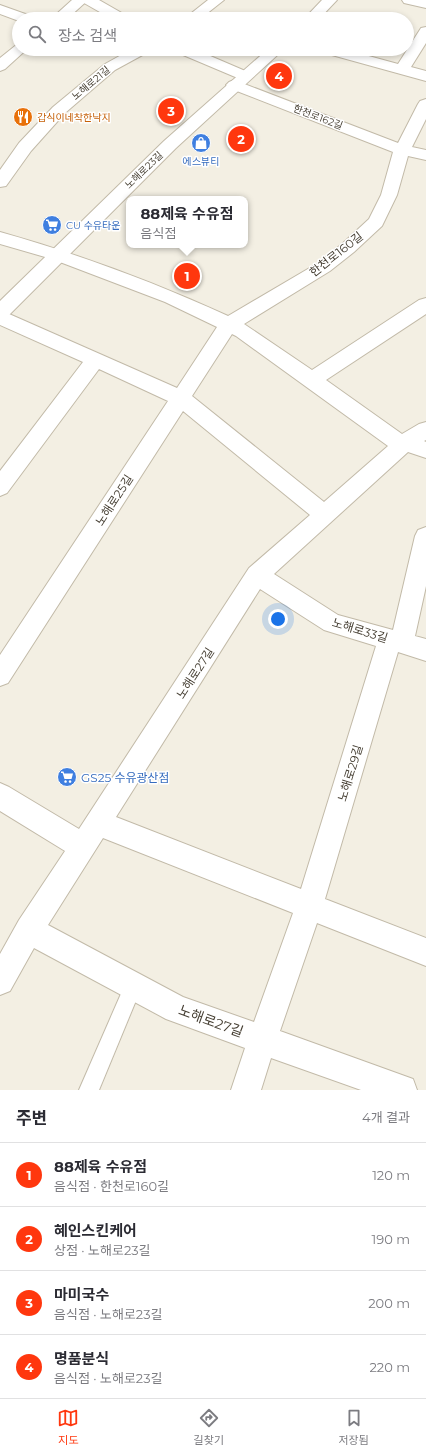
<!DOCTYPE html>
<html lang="ko">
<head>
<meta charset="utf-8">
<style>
  :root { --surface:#fff; --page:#f2f2f3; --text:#2b2b33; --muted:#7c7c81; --line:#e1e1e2; --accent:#ff370e }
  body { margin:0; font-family:Montserrat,"Noto Sans KR",sans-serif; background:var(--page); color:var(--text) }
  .you { position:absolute; left:278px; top:619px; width:14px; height:14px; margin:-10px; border:3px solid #fff; border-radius:50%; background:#1a73e8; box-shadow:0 0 0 6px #1a73e833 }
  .badge { display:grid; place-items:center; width:26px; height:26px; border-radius:50%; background:var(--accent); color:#fff; font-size:13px; font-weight:700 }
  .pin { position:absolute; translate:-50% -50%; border:2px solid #fff; box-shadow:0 1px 4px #0006 }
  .popup { position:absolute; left:126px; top:196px; width:122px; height:52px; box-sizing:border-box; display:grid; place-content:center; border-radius:8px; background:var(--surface); filter:drop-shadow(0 1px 3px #0005); font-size:13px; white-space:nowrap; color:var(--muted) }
  .popup b { font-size:15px; color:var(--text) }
  .popup::after { content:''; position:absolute; left:50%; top:100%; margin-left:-8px; border:8px solid transparent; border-top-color:var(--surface) }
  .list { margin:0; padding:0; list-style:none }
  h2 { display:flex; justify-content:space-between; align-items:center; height:52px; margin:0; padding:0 16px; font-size:17px }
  h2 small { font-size:13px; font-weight:400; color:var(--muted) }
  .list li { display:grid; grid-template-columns:26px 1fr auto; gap:12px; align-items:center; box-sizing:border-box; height:64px; padding:0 16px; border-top:1px solid var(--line) }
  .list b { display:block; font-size:15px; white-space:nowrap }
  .list p { margin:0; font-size:13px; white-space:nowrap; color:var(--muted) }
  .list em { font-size:13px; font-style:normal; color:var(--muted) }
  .icon { flex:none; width:22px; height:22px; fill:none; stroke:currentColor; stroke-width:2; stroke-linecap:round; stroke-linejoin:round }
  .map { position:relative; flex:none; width:426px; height:1090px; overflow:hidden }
  .search { position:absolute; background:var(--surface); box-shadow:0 2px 6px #0003; left:12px; right:12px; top:12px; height:44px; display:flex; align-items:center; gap:10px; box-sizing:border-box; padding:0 14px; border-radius:22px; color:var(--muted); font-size:15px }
  .sheet { height:308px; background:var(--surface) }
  nav { display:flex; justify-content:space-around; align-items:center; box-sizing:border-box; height:56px; border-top:1px solid var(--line); background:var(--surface); font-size:11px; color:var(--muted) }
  nav a { display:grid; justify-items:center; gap:2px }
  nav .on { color:var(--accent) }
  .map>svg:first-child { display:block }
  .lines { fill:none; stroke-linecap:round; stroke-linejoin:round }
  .service-casing { stroke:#c2baa8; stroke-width:2 }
  .minor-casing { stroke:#c2baa8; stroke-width:2 }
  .tertiary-casing { stroke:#c2baa8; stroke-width:2 }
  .service { fill:#fff; fill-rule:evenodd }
  .minor { fill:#fff; fill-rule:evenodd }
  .tertiary { fill:#fff; fill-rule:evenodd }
  .labels { text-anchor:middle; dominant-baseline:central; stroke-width:3; stroke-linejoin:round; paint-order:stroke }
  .far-street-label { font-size:10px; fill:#463f33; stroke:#fff }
  .far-food-label { font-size:10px; fill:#c56008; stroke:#fff; text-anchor:start }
  .far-shop-label { font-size:10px; fill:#366cbe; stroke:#fff }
  .street-label { font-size:12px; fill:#463f33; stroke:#fff }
  .shop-label { font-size:12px; fill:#366cbe; stroke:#fff; text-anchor:start }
  .near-street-label { font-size:14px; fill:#463f33; stroke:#fff }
</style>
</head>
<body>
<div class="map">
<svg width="426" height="1090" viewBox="0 0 426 1090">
  <rect width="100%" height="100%" fill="#f3efe3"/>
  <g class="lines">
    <defs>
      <path id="service" d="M 133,977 L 139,980 L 142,986 L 99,1090 L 79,1090 L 127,980 Z"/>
      <path id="minor" d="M 82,0 L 99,0 L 127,16 L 129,19 L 112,19 L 84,3 Z
        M 208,0 L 224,0 L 200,19 L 184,19 Z
        M 402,0 L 426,0 L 426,8 L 404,3 Z
        M 0,5 L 31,16 L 33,19 L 19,19 L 19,21 L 0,14 Z
        M 426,27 L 426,43 L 411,67 L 426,71 L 426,81 L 321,52 L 319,49 L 343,49 L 398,64 L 421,28 Z
        M 132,49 L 150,49 L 148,52 L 115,70 L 65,113 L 31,151 L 6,186 L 0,187 L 0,170 L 19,143 L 53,107 L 105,64 Z
        M 174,49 L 194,49 L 250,73 L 253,76 L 250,79 L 245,81 L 240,79 L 176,52 Z
        M 234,80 L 398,143 L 418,104 L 420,101 L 426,99 L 426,119 L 412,147 L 426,150 L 426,160 L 408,156 L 397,195 L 382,226 L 354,252 L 330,271 L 244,324 L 312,370 L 419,300 L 426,298 L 426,314 L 326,380 L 402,434 L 419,424 L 426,422 L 426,440 L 424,441 L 426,442 L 426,458 L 408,452 L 274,574 L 338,615 L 393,630 L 415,536 L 418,530 L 426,527 L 426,586 L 415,636 L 426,639 L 426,661 L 398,652 L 325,899 L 426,938 L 426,966 L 317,923 L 280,1031 L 413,1079 L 417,1090 L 361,1090 L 271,1058 L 261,1090 L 231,1090 L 245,1048 L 166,1019 L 34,948 L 10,991 L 0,995 L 0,954 L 19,920 L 65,851 L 0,811 L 0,783 L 9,787 L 79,829 L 249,568 L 310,515 L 183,411 L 8,683 L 0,686 L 0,655 L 168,401 L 99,369 L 7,493 L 0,496 L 0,471 L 83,362 L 0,325 L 0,310 L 177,388 L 217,327 L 165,302 L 52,259 L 0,244 L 0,232 C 78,254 154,282 228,316 L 318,263 L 342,244 L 369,219 L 381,195 L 393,152 L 229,88 L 226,85 L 229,82 ZM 232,334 L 236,336 L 388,446 L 324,502 L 192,396 ZM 260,589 L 324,630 L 376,646 L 301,889 L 116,817 ZM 103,838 L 293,913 L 254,1022 L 183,997 L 48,925 Z"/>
      <path id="tertiary" d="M 72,0 L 88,0 L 67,19 L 51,19 Z
        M 322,0 L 337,0 L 319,19 L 304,19 Z
        M 19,45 L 19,49 L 27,49 L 5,69 L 0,71 L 0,58 L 15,46 Z
        M 268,49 L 284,49 L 176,148 L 7,317 L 0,319 L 0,301 L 164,141 Z"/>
    </defs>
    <use href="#service" class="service-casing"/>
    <use href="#minor" class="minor-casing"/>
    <use href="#tertiary" class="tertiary-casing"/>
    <use href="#service" class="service"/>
    <use href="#minor" class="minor"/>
    <use href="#tertiary" class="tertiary"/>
  </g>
  <defs>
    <symbol id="restaurant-disc" viewBox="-11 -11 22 22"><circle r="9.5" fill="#e8710a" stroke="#fff"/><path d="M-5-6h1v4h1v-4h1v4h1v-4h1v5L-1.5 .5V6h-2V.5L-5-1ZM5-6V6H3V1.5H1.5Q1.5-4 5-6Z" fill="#fff"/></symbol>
    <symbol id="shop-disc" viewBox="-11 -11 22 22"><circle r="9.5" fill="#3f7fe0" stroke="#fff"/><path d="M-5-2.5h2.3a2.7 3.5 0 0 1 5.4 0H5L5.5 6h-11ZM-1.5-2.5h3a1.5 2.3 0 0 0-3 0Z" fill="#fff"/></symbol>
    <symbol id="supermarket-disc" viewBox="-11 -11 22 22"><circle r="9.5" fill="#3f7fe0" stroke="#fff"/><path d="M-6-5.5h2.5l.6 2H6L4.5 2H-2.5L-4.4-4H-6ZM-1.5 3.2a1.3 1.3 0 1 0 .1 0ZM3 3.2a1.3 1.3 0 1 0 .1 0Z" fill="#fff"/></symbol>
  </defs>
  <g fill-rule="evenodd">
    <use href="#restaurant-disc" x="12" y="106" width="22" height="22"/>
    <use href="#shop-disc" x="190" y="132" width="22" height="22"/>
    <use href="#supermarket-disc" x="41" y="214" width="22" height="22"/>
    <use href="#supermarket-disc" x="56" y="766" width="22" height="22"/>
  </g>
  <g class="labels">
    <g class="far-street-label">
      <text transform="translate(91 83) rotate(-40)">노해로21길</text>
      <text transform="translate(318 117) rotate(21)">한천로162길</text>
      <text transform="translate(144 170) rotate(-44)">노해로23길</text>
    </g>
    <g class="far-food-label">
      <text x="37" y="117">갑식이네착한낙지</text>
    </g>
    <g class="far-shop-label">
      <text x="201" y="161">에스뷰티</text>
      <text x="66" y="225" text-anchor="start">CU 수유타운</text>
    </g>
    <g class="street-label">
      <text transform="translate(336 254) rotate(-38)">한천로160길</text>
      <text transform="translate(114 500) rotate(-57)">노해로25길</text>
      <text transform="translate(360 630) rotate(17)">노해로33길</text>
      <text transform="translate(195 673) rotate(-57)">노해로27길</text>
      <text transform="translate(350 773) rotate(-73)">노해로29길</text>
    </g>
    <g class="shop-label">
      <text x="81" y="777">GS25 수유광산점</text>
    </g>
    <g class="near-street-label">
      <text transform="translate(211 1021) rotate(20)">노해로27길</text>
    </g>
  </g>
</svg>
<div class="you"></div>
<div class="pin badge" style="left:187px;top:276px">1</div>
<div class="popup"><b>88제육 수유점</b>음식점</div>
<div class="pin badge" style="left:241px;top:139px">2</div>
<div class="pin badge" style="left:171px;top:111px">3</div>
<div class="pin badge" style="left:279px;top:76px">4</div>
<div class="search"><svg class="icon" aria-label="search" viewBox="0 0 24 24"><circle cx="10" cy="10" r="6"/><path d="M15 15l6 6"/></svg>장소 검색</div>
</div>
<section class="sheet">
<h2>주변<small>4개 결과</small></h2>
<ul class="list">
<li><span class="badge">1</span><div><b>88제육 수유점</b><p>음식점 · 한천로160길</p></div><em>120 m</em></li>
<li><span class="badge">2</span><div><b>혜인스킨케어</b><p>상점 · 노해로23길</p></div><em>190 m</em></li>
<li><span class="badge">3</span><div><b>마미국수</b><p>음식점 · 노해로23길</p></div><em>200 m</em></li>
<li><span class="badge">4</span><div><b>명품분식</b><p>음식점 · 노해로23길</p></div><em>220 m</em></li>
</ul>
</section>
<nav>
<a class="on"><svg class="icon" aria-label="map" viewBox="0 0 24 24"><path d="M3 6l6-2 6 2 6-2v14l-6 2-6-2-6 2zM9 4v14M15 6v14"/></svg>지도</a>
<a><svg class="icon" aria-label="directions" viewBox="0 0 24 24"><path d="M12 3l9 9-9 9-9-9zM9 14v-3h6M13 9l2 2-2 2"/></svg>길찾기</a>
<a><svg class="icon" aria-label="saved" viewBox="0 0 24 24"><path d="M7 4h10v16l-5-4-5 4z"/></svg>저장됨</a>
</nav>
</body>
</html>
